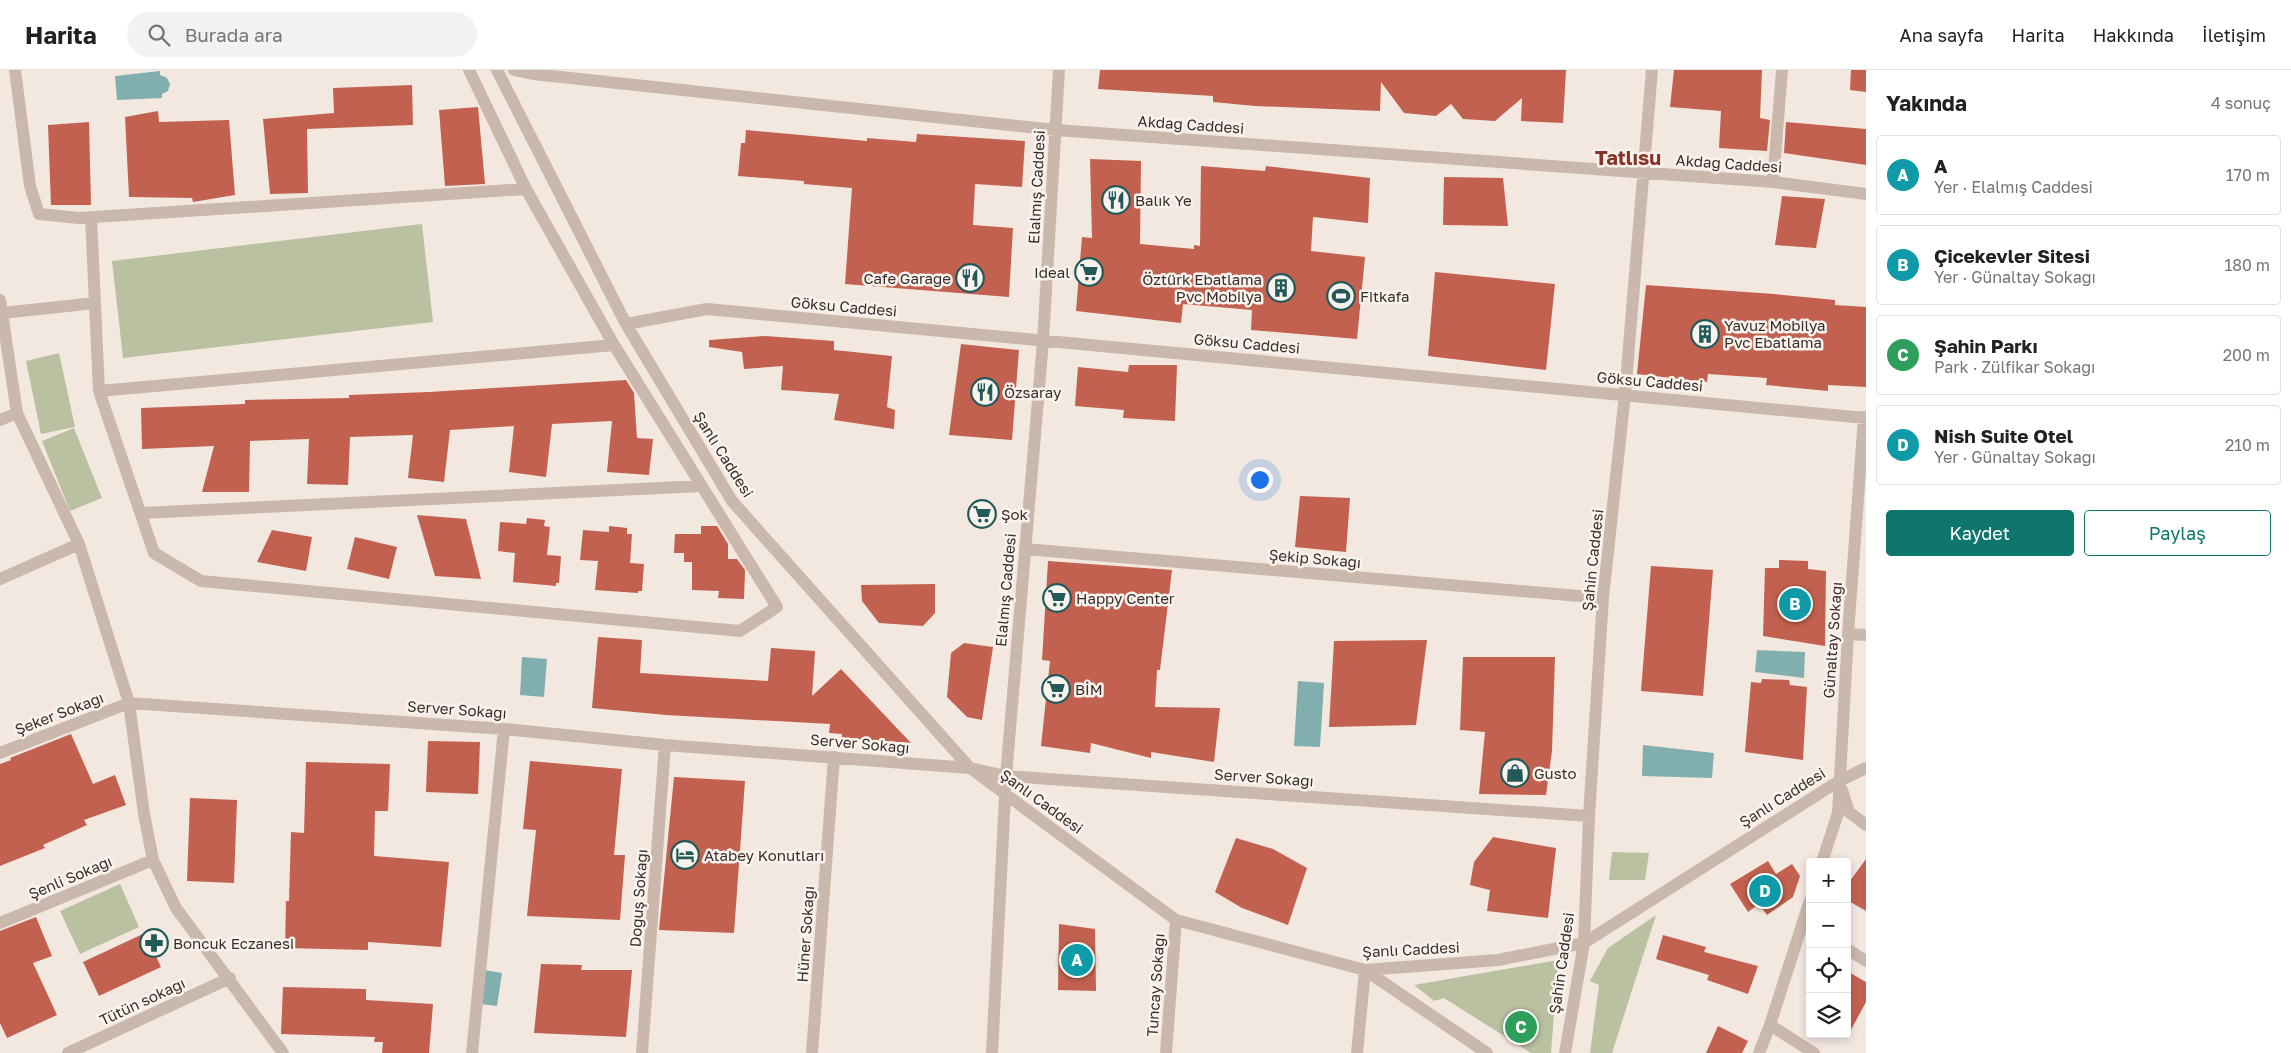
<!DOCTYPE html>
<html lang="tr">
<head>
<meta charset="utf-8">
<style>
  :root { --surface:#fff; --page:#f2f2f2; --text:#202124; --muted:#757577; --line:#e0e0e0; --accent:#0f766e }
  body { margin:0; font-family:"Golos Text",sans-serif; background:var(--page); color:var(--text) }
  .controls { position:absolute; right:15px; bottom:15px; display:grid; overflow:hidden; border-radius:5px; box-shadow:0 2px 8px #0003 }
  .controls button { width:45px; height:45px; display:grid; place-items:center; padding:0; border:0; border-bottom:1px solid var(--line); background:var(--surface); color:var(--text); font:25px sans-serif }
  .you { position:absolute; left:1259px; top:409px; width:18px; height:18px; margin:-12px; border:4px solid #fff; border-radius:50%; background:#1a73e8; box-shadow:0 0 0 8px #1a73e833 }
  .badge { display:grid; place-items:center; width:32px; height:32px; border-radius:50%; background:var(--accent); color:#fff; font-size:16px; font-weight:700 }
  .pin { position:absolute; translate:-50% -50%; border:2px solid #fff; box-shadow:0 1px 5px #0006 }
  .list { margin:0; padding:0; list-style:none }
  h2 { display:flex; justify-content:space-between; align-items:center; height:65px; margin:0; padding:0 20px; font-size:21px }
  h2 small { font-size:16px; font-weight:400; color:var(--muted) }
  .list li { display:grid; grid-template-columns:32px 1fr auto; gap:15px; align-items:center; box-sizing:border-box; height:80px; margin:0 10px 10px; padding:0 10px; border:1px solid var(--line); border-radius:5px }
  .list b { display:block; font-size:19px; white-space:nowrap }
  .list p { margin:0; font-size:16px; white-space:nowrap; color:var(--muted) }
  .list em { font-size:16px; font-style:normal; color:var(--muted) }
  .actions { display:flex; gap:10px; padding:15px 20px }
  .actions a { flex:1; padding:11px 0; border:1px solid var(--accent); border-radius:5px; text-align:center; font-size:18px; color:var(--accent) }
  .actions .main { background:var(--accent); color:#fff }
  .icon { flex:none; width:28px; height:28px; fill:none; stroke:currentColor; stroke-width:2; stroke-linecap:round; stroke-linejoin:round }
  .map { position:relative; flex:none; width:1866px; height:983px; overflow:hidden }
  header { display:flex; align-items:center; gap:30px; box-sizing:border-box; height:70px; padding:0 25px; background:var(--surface); border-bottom:1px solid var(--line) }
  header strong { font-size:24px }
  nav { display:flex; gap:28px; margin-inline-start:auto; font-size:18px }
  .search { width:350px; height:45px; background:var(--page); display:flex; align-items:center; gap:12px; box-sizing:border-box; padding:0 18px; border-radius:28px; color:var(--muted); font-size:19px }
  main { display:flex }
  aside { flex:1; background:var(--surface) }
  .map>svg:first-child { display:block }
  .green { fill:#b9c1a0 }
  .water { fill:#80afad }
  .building { fill:#c2614f }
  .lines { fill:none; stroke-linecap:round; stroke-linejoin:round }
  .minor { stroke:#cbb8ac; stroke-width:12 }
  .labels { text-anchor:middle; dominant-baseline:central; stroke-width:5; stroke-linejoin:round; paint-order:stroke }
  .street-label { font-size:15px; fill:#392e2b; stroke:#faf3ed }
  .poi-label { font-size:15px; fill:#392e2b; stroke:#faf3ed; text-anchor:start }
  .district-label { font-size:20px; font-weight:bold; fill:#853527; stroke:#faf3ed }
</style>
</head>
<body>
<header>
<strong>Harita</strong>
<div class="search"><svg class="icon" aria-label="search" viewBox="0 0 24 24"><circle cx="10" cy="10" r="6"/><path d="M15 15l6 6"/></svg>Burada ara</div>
<nav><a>Ana sayfa</a><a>Harita</a><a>Hakkında</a><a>İletişim</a></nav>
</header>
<main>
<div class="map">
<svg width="1866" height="983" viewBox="0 0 1866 983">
  <rect width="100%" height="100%" fill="#f3e8e0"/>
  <path class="green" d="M 422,154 L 433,252 L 123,288 L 112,191 Z
    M 59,283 L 75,357 L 41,364 L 26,291 Z
    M 74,358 L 102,428 L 70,441 L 42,371 Z
    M 1612,782 L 1649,783 L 1645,810 L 1609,810 Z
    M 120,814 L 139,857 L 80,884 L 60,841 Z
    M 1656,845 L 1612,983 L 1590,983 L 1599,915 L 1590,911 L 1608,878 Z
    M 1558,890 L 1551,983 L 1531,983 L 1444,928 L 1434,931 L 1414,915 Z"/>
  <path class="water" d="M 160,1 L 160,5 L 167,8 L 170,14 L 168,21 L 162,24 L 162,28 L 117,30 L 115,6 Z
    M 1757,580 L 1805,582 L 1804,608 L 1755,602 Z
    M 522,587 L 547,589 L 544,627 L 520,625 Z
    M 1298,611 L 1324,613 L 1320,677 L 1294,676 Z
    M 1643,675 L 1714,683 L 1712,708 L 1642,706 Z
    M 484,900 L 502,903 L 497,936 L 480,934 Z"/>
  <path class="building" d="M 1100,0 L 1566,0 L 1563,53 L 1521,51 L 1522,28 L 1495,51 L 1463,49 L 1451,34 L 1436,46 L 1404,43 L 1381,12 L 1380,41 L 1255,36 L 1213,32 L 1213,26 L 1098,19 Z
    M 1674,0 L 1762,0 L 1760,48 L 1770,50 L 1767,81 L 1719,78 L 1721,41 L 1670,37 Z
    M 1851,0 L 1866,0 L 1866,22 L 1850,20 Z
    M 412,15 L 413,55 L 307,59 L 308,123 L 270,124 L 263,49 L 334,43 L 333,18 Z
    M 478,37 L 485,114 L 445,116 L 439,40 Z
    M 158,41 L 159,52 L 229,50 L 235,125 L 193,132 L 192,128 L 129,127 L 125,47 Z
    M 89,52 L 91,135 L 51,135 L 48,55 Z
    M 1786,52 L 1866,59 L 1866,95 L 1784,83 Z
    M 746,60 L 867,71 L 867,68 L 916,72 L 917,64 L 1025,71 L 1022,117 L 975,114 L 973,155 L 1013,158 L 1009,227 L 845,214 L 852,118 L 804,114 L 804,111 L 738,106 L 741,73 L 745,73 Z
    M 1090,89 L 1141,91 L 1140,174 L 1194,179 L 1194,175 L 1200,176 L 1201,96 L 1265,101 L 1266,96 L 1370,108 L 1368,153 L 1313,147 L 1311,181 L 1365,187 L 1357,269 L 1251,260 L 1252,240 L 1183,234 L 1181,253 L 1076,241 L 1082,167 L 1092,168 Z
    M 1444,107 L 1503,108 L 1508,156 L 1443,155 Z
    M 1782,126 L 1825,129 L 1816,178 L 1775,175 Z
    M 1435,202 L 1555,214 L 1546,300 L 1428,286 Z
    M 1646,215 L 1774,224 L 1835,230 L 1835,235 L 1866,237 L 1866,317 L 1828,315 L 1828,321 L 1766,315 L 1767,308 L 1708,304 L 1707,312 L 1637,304 Z
    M 765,266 L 834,271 L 834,280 L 892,286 L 887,337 L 895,340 L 894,359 L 834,350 L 839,324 L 781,320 L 783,296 L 744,299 L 742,282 L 709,277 L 709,270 Z
    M 961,274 L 1019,280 L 1012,370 L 949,365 Z
    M 1129,295 L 1177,295 L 1175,351 L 1123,348 L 1124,340 L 1075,336 L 1078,297 L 1128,302 Z
    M 626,310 L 634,323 L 637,368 L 653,369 L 649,405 L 607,402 L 612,351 L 552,354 L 546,407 L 509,402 L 514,356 L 450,360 L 444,412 L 408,408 L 413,365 L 350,367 L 348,415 L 307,414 L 309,369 L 250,371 L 249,422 L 202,422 L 214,376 L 142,379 L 141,338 L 245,334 L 245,330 L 349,328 L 349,325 L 429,322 Z
    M 1300,426 L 1350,428 L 1346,482 L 1295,477 Z
    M 417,445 L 466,449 L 481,509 L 435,506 Z
    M 527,448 L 545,450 L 544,456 L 550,457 L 547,485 L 561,486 L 559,513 L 556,513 L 556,516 L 513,512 L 515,483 L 498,481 L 500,452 L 526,454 Z
    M 609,456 L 627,458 L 627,464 L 632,464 L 630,493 L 644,494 L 642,521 L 638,521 L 638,523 L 595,520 L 598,491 L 580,490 L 583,460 L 609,462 Z
    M 701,456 L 717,456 L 728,474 L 728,489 L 737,489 L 745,500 L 744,529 L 718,528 L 719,521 L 692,520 L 692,492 L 684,492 L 684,483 L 674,483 L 675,464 L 701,464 Z
    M 272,460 L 312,467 L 306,501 L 257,492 Z
    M 355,467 L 397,477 L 389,509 L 347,499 Z
    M 1779,490 L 1808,491 L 1808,499 L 1826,501 L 1825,576 L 1763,566 L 1765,498 L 1779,498 Z
    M 1048,491 L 1172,500 L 1160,600 L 1157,600 L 1155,637 L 1220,638 L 1214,692 L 1151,682 L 1151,688 L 1091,673 L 1090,683 L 1041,676 L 1050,591 L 1042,590 Z
    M 1651,496 L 1713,500 L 1703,626 L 1641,621 Z
    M 935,514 L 935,543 L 923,556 L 879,553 L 862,531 L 861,515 Z
    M 598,567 L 642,570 L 640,603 L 768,611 L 771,578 L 815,581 L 812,626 L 841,599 L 911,673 L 842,668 L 842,664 L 829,663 L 830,654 L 666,645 L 592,638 Z
    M 1427,570 L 1416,655 L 1329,657 L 1334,571 Z
    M 964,573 L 993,577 L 982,650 L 967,647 L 947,627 L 951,583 Z
    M 1463,587 L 1555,587 L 1552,681 L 1546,725 L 1479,724 L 1485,662 L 1460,660 Z
    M 1762,609 L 1789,610 L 1790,615 L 1807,617 L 1803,690 L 1745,682 L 1751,612 L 1761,613 Z
    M 71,664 L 93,714 L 115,705 L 126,735 L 84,750 L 87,755 L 43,775 L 45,778 L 0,796 L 0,694 L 11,690 L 10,688 Z
    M 428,671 L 480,672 L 478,724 L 426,722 Z
    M 530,691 L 622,699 L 614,785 L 625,785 L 620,850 L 527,846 L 536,760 L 523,759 Z
    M 306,692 L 390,694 L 388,741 L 375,741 L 374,786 L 449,792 L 441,877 L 368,872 L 368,880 L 285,878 L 286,831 L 289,831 L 291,762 L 304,763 Z
    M 674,707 L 745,711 L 734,863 L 659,860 Z
    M 190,728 L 237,730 L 234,813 L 187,811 Z
    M 1493,767 L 1556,778 L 1548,848 L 1487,841 L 1490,820 L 1470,815 L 1474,792 Z
    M 1236,768 L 1273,779 L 1307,798 L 1288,855 L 1242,838 L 1215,822 Z
    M 1866,789 L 1866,841 L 1847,830 L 1847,815 Z
    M 1768,791 L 1776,804 L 1792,794 L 1800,806 L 1793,827 L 1767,845 L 1759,834 L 1748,842 L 1730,814 Z
    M 36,847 L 52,886 L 33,893 L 57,945 L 7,968 L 0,953 L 0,861 Z
    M 1059,854 L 1095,859 L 1096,921 L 1058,920 Z
    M 145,863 L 161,897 L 99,926 L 83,892 Z
    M 1663,865 L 1706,877 L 1704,882 L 1758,896 L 1748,924 L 1707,910 L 1709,905 L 1656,889 Z
    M 541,894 L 582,895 L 581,900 L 632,900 L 626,967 L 534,963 Z
    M 1847,901 L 1866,912 L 1866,932 L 1847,967 Z
    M 283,917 L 366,919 L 366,930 L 433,934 L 429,983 L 382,983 L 383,972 L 374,972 L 375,967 L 281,964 Z
    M 1718,956 L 1748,971 L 1742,983 L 1706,983 Z"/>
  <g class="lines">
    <path class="minor" d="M 15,0 L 30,116 L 39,144 L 79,148 L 526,119
      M 497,0 L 626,254 L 732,431 L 970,698 L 1176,850 L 1365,900 L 1498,890 L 1584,873 L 1839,711 L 1866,698
      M 514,0 L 533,4 L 1056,60 L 1773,112 L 1866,124
      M 1773,112 L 1782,0
      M 91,147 L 99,321 L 154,483 L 201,511 L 740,561 L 777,537 L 614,275 L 526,119 L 469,0
      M 0,230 L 17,343 L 79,474 L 129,633 L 144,744 L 153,790 L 176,838 L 283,983
      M 2,243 L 95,233
      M 626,254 L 707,239 L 1866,348
      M 99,321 L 614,275
      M 0,350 L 17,343
      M 142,443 L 702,416
      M 1025,479 L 1603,528
      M 0,509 L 79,474
      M 1848,564 L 1866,565
      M 0,683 L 129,633 L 504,659 L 665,675 L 970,698 L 1006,706 L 1589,746
      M 1842,720 L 1849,742 L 1866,755
      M 1822,792 L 1838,743 L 1848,564 L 1864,347
      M 0,853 L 153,790
      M 1847,879 L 1866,891
      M 1365,900 L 1487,983
      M 1770,955 L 1814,983
      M 68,983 L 230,908
      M 472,983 L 504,659
      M 642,983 L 665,675
      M 812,983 L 834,687
      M 992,983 L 1006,706 L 1043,271 L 1059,0
      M 1166,983 L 1176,850
      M 1357,983 L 1365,900
      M 1565,983 L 1584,873 L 1589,746 L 1603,528 L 1625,324 L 1652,0
      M 1759,983 L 1770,955 L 1810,830"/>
  </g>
  <defs>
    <symbol id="restaurant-ring" viewBox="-11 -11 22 22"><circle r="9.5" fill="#faf3ed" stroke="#215a59" stroke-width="1.5"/><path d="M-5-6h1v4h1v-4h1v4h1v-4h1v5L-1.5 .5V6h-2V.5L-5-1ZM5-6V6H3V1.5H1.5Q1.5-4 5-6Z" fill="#215a59"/></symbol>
    <symbol id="supermarket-ring" viewBox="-11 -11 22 22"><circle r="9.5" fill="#faf3ed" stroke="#215a59" stroke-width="1.5"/><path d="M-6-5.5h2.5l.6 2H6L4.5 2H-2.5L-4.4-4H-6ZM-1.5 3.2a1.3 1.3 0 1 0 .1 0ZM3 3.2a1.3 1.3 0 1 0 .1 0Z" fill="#215a59"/></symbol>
    <symbol id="building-ring" viewBox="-11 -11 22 22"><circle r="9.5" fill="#faf3ed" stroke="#215a59" stroke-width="1.5"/><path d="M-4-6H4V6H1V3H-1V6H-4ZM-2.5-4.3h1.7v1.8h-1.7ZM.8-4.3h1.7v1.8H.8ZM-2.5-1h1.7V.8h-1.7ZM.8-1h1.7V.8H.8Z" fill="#215a59"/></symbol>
    <symbol id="stadium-ring" viewBox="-11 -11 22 22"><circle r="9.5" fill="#faf3ed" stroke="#215a59" stroke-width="1.5"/><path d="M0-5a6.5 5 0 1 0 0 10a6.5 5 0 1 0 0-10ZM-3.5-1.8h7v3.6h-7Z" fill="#215a59"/></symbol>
    <symbol id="shop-ring" viewBox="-11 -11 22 22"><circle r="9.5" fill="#faf3ed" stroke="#215a59" stroke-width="1.5"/><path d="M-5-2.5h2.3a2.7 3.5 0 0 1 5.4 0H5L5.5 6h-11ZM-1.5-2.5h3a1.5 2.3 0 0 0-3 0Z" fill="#215a59"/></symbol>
    <symbol id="hotel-ring" viewBox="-11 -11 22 22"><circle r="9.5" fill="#faf3ed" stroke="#215a59" stroke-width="1.5"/><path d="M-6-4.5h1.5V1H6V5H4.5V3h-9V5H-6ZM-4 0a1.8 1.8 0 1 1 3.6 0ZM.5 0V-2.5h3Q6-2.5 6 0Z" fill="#215a59"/></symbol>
    <symbol id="pharmacy-ring" viewBox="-11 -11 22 22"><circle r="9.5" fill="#faf3ed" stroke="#215a59" stroke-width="1.5"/><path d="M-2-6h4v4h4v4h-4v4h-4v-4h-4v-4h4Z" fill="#215a59"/></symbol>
  </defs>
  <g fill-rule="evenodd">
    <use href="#restaurant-ring" x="1100" y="114" width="32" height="32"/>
    <use href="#supermarket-ring" x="1073" y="186" width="32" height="32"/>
    <use href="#restaurant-ring" x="954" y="192" width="32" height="32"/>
    <use href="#building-ring" x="1265" y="202" width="32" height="32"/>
    <use href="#stadium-ring" x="1325" y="210" width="32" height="32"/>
    <use href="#building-ring" x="1689" y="248" width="32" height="32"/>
    <use href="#restaurant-ring" x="969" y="306" width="32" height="32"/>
    <use href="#supermarket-ring" x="966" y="428" width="32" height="32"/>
    <use href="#supermarket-ring" x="1041" y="512" width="32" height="32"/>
    <use href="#supermarket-ring" x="1040" y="603" width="32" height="32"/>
    <use href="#shop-ring" x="1499" y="687" width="32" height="32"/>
    <use href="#hotel-ring" x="669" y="769" width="32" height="32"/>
    <use href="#pharmacy-ring" x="138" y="857" width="32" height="32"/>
  </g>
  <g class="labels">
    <g class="street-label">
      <text transform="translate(1191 54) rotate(4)">Akdağ Caddesi</text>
      <text transform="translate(1729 93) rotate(4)">Akdağ Caddesi</text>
      <text transform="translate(1036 117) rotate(-87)">Elalmış Caddesi</text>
      <text transform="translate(844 236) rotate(5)">Göksu Caddesi</text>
      <text transform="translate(1247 273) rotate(5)">Göksu Caddesi</text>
      <text transform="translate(1650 311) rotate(5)">Göksu Caddesi</text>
      <text transform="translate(724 384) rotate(58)">Şanlı Caddesi</text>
      <text transform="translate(1315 488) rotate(5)">Şekip Sokağı</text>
      <text transform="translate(1592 490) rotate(-84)">Şahin Caddesi</text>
      <text transform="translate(1005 520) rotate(-85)">Elalmış Caddesi</text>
      <text transform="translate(1832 570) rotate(-86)">Günaltay Sokağı</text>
      <text transform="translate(457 639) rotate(4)">Server Sokağı</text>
      <text transform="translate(59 643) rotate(-21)">Şeker Sokağı</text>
      <text transform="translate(860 673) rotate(5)">Server Sokağı</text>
      <text transform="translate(1264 707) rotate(4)">Server Sokağı</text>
      <text transform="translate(1782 727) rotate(-32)">Şanlı Caddesi</text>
      <text transform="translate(1042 731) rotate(36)">Şanlı Caddesi</text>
      <text transform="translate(70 807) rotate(-23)">Şenli Sokağı</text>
      <text transform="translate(638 828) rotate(-86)">Doğuş Sokağı</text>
      <text transform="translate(805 864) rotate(-86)">Hüner Sokağı</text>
      <text transform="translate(1411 879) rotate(-3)">Şanlı Caddesi</text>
      <text transform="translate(1561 893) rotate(-82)">Şahin Caddesi</text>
      <text transform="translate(1155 915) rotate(-86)">Tuncay Sokağı</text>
      <text transform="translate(142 931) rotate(-25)">Tütün sokağı</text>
    </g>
    <g class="poi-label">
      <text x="1135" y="130">Balık Ye</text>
      <text x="1070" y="202" text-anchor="end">Ideal</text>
      <text x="951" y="208" text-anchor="end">Cafe Garage</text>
      <text x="1262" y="209" text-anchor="end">Öztürk Ebatlama<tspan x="1262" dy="17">Pvc Mobilya</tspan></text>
      <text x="1360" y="226">Fitkafa</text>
      <text x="1724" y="255">Yavuz Mobilya<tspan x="1724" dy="17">Pvc Ebatlama</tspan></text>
      <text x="1004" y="322">Özsaray</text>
      <text x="1001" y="444">Şok</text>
      <text x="1076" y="528">Happy Center</text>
      <text x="1075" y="619">BİM</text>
      <text x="1534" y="703">Gusto</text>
      <text x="704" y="785">Atabey Konutları</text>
      <text x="173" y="873">Boncuk Eczanesi</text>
    </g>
    <g class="district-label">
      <text x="1628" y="87">Tatlısu</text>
    </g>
  </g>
</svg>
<div class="controls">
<button>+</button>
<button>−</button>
<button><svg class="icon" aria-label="locate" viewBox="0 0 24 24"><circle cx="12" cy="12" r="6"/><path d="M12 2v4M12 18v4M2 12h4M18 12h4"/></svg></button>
<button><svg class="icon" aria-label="layers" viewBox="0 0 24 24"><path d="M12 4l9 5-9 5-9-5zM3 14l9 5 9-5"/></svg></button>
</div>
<div class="you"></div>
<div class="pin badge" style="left:1077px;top:890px;background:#0f9aa8">A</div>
<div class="pin badge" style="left:1795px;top:534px;background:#0f9aa8">B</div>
<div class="pin badge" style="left:1521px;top:957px;background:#2e9e5b">C</div>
<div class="pin badge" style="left:1765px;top:821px;background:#0f9aa8">D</div>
</div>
<aside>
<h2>Yakında<small>4 sonuç</small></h2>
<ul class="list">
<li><span class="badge" style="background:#0f9aa8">A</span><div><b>A</b><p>Yer · Elalmış Caddesi</p></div><em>170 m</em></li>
<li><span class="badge" style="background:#0f9aa8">B</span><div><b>Çicekevler Sitesi</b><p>Yer · Günaltay Sokağı</p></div><em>180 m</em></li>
<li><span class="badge" style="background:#2e9e5b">C</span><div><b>Şahin Parkı</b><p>Park · Zülfikar Sokağı</p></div><em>200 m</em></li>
<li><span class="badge" style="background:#0f9aa8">D</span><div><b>Nish Suite Otel</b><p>Yer · Günaltay Sokağı</p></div><em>210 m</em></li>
</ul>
<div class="actions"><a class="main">Kaydet</a><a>Paylaş</a></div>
</aside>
</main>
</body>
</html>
